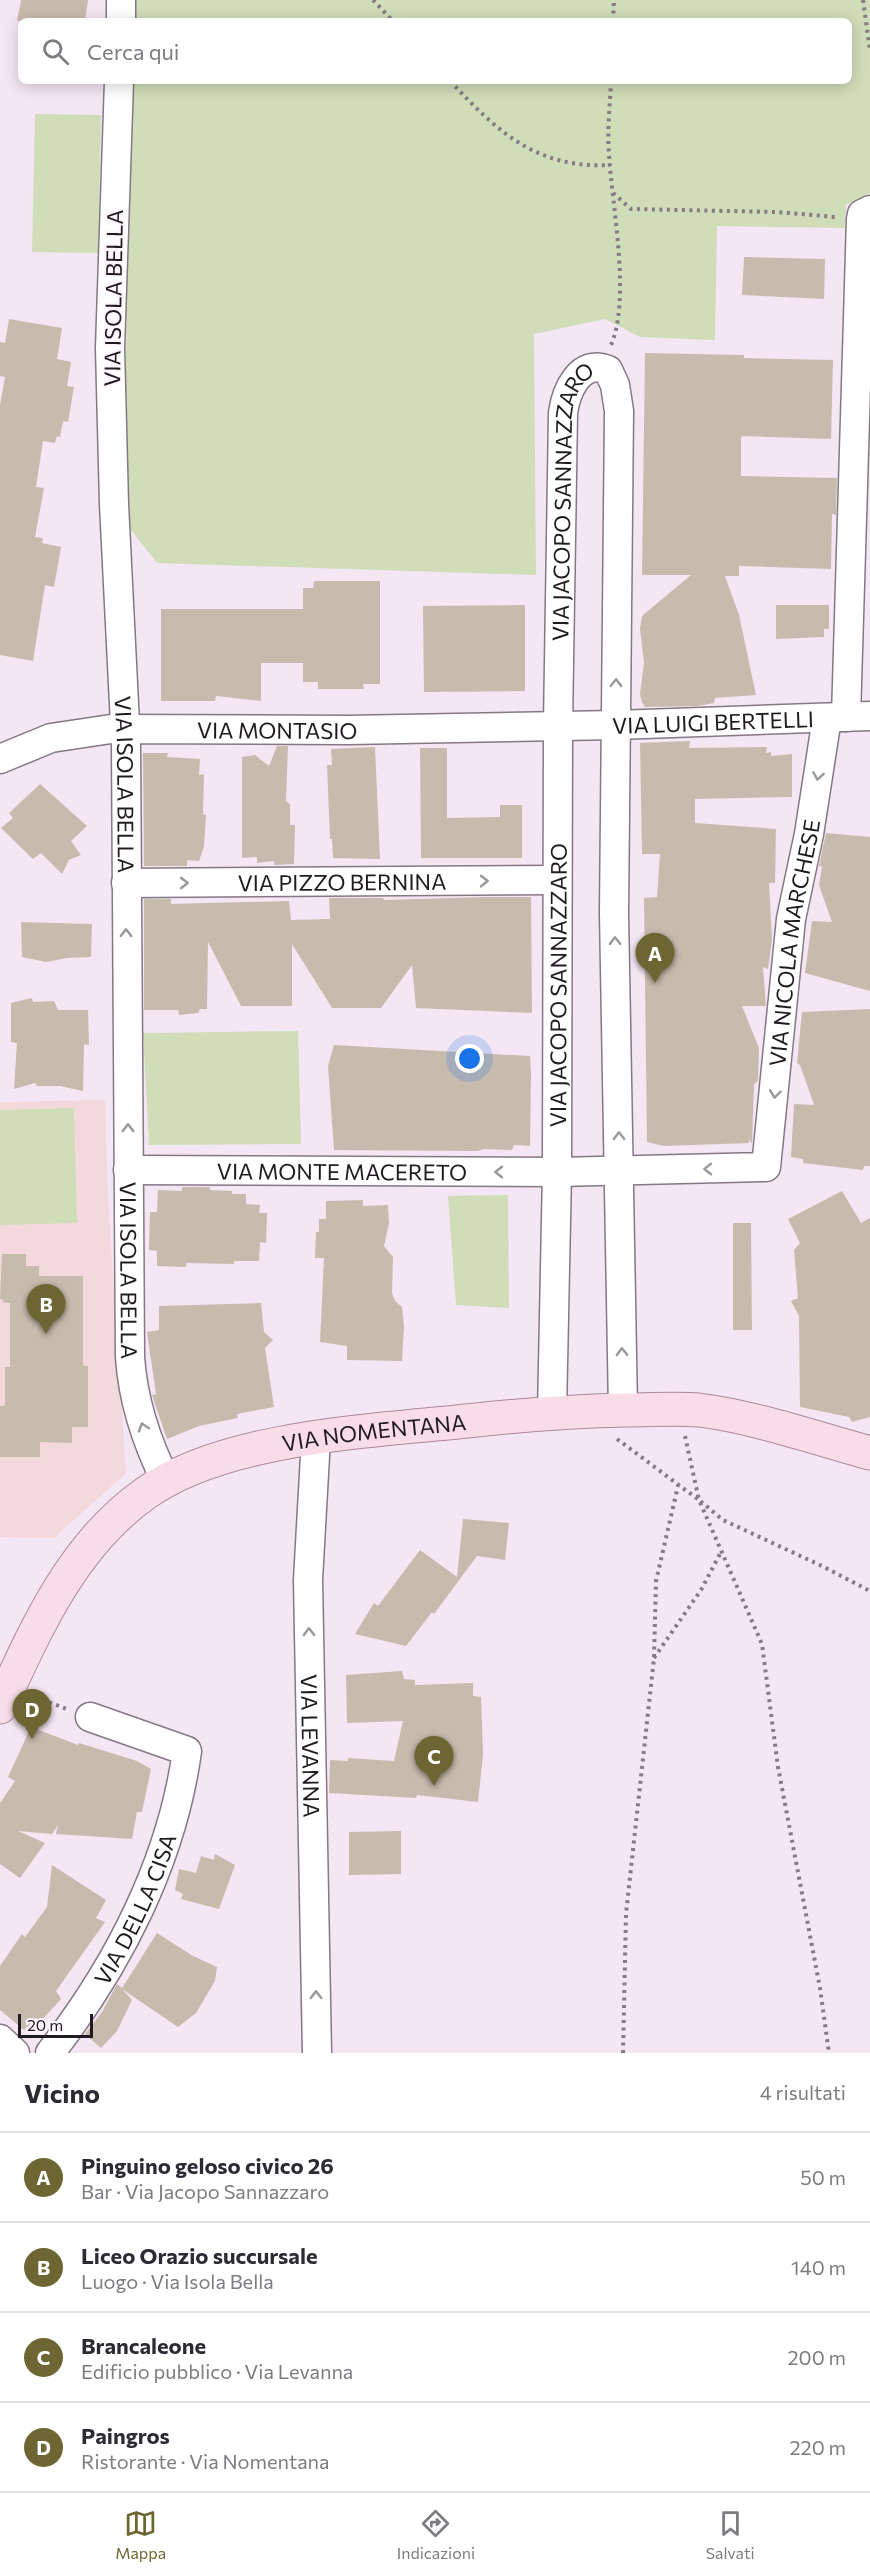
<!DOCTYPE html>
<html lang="it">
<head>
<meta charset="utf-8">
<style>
  :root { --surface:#fff; --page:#f2f2f3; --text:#2b2b33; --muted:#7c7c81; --line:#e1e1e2; --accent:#6e6632 }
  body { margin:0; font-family:Commissioner,sans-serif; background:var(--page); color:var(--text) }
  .scale { position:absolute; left:18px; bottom:15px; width:75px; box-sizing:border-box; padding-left:6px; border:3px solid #201b20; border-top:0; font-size:16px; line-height:21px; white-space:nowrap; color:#201b20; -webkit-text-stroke:4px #fef5fd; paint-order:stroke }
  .you { position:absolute; left:470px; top:1059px; width:21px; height:21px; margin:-15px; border:4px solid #fff; border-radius:50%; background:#1a73e8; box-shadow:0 0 0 9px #1a73e833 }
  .badge { display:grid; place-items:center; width:39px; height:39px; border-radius:50%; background:var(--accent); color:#fff; font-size:20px; font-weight:700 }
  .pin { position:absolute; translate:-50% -50px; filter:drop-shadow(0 2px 3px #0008) }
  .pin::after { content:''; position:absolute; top:32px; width:21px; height:18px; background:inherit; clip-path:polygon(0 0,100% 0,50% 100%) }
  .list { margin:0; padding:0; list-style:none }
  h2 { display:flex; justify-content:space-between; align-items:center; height:78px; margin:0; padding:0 24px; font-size:26px }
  h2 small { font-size:20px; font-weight:400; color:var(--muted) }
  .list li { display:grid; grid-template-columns:39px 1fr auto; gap:18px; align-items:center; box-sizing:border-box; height:90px; padding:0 24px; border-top:2px solid var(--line) }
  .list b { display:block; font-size:22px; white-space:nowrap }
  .list p { margin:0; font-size:20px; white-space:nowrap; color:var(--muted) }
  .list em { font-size:20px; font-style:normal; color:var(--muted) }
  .icon { flex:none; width:33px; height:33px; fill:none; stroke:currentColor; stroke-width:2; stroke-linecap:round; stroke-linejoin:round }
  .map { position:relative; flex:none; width:870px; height:2053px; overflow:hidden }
  .search { position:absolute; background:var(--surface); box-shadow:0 3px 15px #0003; left:18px; right:18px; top:18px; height:66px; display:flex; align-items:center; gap:15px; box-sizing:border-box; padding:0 21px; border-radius:9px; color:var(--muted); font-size:22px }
  .sheet { height:438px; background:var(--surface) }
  nav { display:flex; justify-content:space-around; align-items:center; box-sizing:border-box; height:84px; border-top:2px solid var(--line); background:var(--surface); font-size:16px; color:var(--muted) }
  nav a { display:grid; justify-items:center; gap:3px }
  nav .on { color:var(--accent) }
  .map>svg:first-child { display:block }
  .education { fill:#f4d9dc }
  .green { fill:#cfddb8 }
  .building { fill:#c7bbae }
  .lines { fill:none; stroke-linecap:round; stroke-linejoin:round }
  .minor-casing { stroke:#857884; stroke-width:31 }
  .major-casing { stroke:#a98a98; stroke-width:35 }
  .path { stroke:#847b84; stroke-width:4; stroke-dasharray:3 4.5; stroke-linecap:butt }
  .minor { stroke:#fff; stroke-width:28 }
  .major { stroke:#f8dde8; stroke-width:33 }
  .oneway { stroke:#9b989b }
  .labels { text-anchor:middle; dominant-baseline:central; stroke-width:4.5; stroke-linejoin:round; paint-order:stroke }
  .street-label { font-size:22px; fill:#201b20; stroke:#fef5fd }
</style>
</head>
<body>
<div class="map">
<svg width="870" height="2053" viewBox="0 0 870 2053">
  <rect width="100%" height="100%" fill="#f4e6f3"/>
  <path class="education" d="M 105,1100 L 108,1199 L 126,1473 L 54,1538 L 0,1537 L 0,1102 Z"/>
  <path class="green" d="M 136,0 L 870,0 L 870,193 L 846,205 L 845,228 L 717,226 L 715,340 L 640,337 L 605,319 L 534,334 L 536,575 L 157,563 L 124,521 L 128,198 L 133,81 L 849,81 L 849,21 L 135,21 Z
    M 35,114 L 101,115 L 98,253 L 32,252 Z
    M 298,1031 L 301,1144 L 149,1145 L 143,1033 Z
    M 74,1108 L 77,1223 L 0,1225 L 0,1110 Z
    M 508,1195 L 509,1308 L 456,1305 L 448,1196 Z"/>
  <path class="building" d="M 21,0 L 88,0 L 85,21 L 17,21 Z
    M 744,257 L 825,259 L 824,299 L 742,295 Z
    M 9,319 L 62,328 L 57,359 L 71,362 L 67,386 L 74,387 L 68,422 L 63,421 L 60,437 L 57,436 L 55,443 L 43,441 L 36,487 L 44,488 L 35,537 L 43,538 L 42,543 L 61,547 L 54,587 L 45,585 L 33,661 L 0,655 L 0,405 L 5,377 L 0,376 L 0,342 L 5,343 Z
    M 645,353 L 744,355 L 744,358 L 833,360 L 831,439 L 742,436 L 741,438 L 741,476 L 837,478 L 836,515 L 832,514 L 831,569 L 739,566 L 739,576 L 725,576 L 739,615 L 756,695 L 715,698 L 714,703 L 698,706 L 645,707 L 642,702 L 640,694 L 644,663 L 640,629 L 642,616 L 691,575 L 642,575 Z
    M 314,581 L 380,581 L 380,684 L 363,684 L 364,689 L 318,689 L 318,682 L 303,682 L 303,663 L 261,663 L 261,701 L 216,696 L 215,701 L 161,701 L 161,609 L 303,609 L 303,588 L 313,588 Z
    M 525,605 L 525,691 L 424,692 L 423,606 Z
    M 776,605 L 829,605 L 829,629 L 824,629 L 824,637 L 776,639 Z
    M 690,741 L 689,748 L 767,747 L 766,753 L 771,752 L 771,756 L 792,754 L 792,797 L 695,799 L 695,823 L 776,829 L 775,883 L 769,883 L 772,939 L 768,969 L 763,967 L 766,1006 L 742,1006 L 759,1048 L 758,1081 L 754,1084 L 752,1144 L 749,1139 L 749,1143 L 664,1146 L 647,1142 L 644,898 L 657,897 L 660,854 L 642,854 L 640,743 Z
    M 277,746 L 288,746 L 286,801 L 290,804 L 290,825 L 295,825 L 294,864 L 274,865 L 274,861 L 257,863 L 257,857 L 242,858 L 242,757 L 255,755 L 269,766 Z
    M 375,747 L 380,859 L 333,858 L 332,839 L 330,839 L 327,765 L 332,765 L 331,749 Z
    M 420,748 L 447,748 L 447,818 L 500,817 L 500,805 L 522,805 L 522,858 L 421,858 Z
    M 143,753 L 168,753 L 167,757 L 200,759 L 199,775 L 204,774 L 203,814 L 206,815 L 204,846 L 199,861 L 187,860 L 187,866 L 144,866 Z
    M 40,784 L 87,826 L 71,841 L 81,855 L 69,860 L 62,874 L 41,853 L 33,859 L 1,828 L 13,818 L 9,813 Z
    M 826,833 L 870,837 L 870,991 L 805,973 L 812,921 L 832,922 L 819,885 L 822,867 L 819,866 Z
    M 486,897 L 531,897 L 532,1013 L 416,1008 L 412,965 L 381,1008 L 332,1008 L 292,944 L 292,1006 L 241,1006 L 208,942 L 207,1009 L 200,1009 L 198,1013 L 179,1015 L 178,1010 L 144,1010 L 144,899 L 171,899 L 171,904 L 289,901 L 291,920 L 330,919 L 329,898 L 383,898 L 384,900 Z
    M 21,922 L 92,924 L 91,957 L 67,958 L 46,962 L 22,957 Z
    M 32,998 L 33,1002 L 54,1001 L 58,1010 L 88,1010 L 89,1045 L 84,1044 L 83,1091 L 60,1086 L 37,1086 L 35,1083 L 14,1089 L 17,1043 L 11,1042 L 11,1003 Z
    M 870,1009 L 870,1166 L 864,1166 L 863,1170 L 803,1163 L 803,1159 L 791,1157 L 794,1104 L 814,1105 L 800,1065 L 797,1063 L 802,1012 Z
    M 334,1045 L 530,1056 L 531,1073 L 530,1146 L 514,1145 L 512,1150 L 484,1149 L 478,1151 L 334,1150 L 328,1066 Z
    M 182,1187 L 210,1187 L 210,1190 L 232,1191 L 232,1194 L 246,1194 L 246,1204 L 260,1205 L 259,1213 L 267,1213 L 266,1243 L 260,1242 L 259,1261 L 234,1261 L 234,1264 L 186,1263 L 186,1267 L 157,1266 L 157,1251 L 149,1250 L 150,1212 L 157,1212 L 158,1190 L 182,1191 Z
    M 842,1191 L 861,1223 L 870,1218 L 870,1417 L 852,1422 L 849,1417 L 800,1407 L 799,1316 L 791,1301 L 798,1298 L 794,1250 L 800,1243 L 788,1219 Z
    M 363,1200 L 363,1206 L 388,1205 L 389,1223 L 384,1246 L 393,1257 L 392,1293 L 395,1301 L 402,1307 L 404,1326 L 402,1361 L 347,1360 L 347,1346 L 320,1342 L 324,1258 L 315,1258 L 316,1232 L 319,1232 L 319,1219 L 326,1219 L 326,1201 Z
    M 733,1223 L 751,1223 L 752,1330 L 733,1330 Z
    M 2,1254 L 26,1254 L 26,1266 L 39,1266 L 39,1276 L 83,1276 L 83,1366 L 88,1366 L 88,1427 L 72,1427 L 72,1443 L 40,1442 L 40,1457 L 0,1457 L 0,1406 L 5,1406 L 5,1367 L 10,1367 L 10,1303 L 3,1302 L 3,1300 L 0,1299 Z
    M 261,1303 L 264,1332 L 273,1340 L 265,1348 L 274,1407 L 237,1414 L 238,1418 L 199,1426 L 167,1439 L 152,1395 L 156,1394 L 147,1332 L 159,1330 L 159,1306 Z
    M 463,1519 L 509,1523 L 505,1560 L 477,1556 L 434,1614 L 432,1612 L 406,1646 L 355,1634 L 374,1603 L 378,1606 L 420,1550 L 457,1577 Z
    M 402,1671 L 404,1679 L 415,1680 L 415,1685 L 473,1683 L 473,1696 L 481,1697 L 483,1755 L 478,1802 L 417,1795 L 416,1798 L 329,1793 L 330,1760 L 348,1761 L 348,1758 L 394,1761 L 403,1721 L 347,1723 L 346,1675 Z
    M 31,1727 L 78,1745 L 79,1743 L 137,1761 L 151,1769 L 142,1812 L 137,1812 L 132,1839 L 56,1834 L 58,1825 L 52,1834 L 18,1831 L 45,1843 L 20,1878 L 0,1864 L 0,1803 L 15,1781 L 8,1777 Z
    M 401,1831 L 401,1874 L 349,1875 L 349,1832 Z
    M 215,1854 L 235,1865 L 219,1909 L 181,1899 L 183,1894 L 175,1890 L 179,1869 L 196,1873 L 201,1856 L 214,1860 Z
    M 52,1865 L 106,1900 L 96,1918 L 105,1922 L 56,1991 L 61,1999 L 41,2021 L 36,2018 L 24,2030 L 0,2010 L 0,1966 L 22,1934 L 25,1937 L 47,1907 Z
    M 157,1933 L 193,1956 L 217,1967 L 215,1981 L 196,2013 L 178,2027 L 122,1989 L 132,2000 L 117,2031 L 101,2048 L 85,2034 L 102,2012 L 117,1984 L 122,1988 Z"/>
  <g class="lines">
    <defs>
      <g id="minor">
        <path d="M 121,21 L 121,0"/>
        <path id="s1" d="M 119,81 L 110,348 L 114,504 L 126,744 L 130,1357 C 133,1402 146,1441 166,1481"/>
        <path d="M 846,717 L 861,219 L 862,214 L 870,210"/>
        <path id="s2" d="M 0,759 L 51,738 L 111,729 L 348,730 L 616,725 L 870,716"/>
        <path id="s3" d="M 126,883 L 557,880"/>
        <path id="s4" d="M 128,1170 L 557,1172 L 766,1167 L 791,919 L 809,834 L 827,718"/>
        <path id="s5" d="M 552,1413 L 557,1172 L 558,725 L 563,413 C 566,391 580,358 608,370 L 615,385 L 619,411 L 614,913 L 623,1410"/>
        <path id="s6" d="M 316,1438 L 308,1580 L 317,2053"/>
        <path d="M 0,2039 L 15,2053"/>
        <path id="s7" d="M 50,2053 C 118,1966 172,1861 187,1751 L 90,1717"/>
      </g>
      <g id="major">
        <path id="s8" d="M 0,1707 C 36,1628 73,1544 146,1493 C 225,1437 372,1431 467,1421 C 521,1415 574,1411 628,1410 C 652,1410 675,1408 699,1410 C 755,1417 815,1438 870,1453"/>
      </g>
    </defs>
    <use href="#minor" class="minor-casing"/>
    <use href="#major" class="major-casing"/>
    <path class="path" d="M 373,0 L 393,21
      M 863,0 L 870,51
      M 613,21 L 614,0
      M 450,81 C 497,131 536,169 610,165
      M 611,81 C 610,105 607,130 609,154 C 612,206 631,299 611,345
      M 613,193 L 631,209 L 777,212 L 836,217
      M 685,1436 L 699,1500 L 723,1520 L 822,1566 L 870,1591
      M 617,1439 L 699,1500 L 762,1644 L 778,1767 L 820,1988 L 829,2053
      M 654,1658 L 701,1590 L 721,1552
      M 35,1697 L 67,1709
      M 623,2053 L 626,1914 L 654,1658 L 656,1581 L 678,1486"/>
    <use href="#minor" class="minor"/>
    <use href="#major" class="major"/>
  </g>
  <defs><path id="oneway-chevron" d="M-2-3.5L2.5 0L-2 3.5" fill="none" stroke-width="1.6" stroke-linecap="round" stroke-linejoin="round" transform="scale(1.5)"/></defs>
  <g class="oneway">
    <use href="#oneway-chevron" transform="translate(616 683) rotate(-89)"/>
    <use href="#oneway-chevron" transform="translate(818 776) rotate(99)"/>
    <use href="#oneway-chevron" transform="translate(484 881)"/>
    <use href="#oneway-chevron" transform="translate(184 883)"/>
    <use href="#oneway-chevron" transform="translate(126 933) rotate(-90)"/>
    <use href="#oneway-chevron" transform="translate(615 941) rotate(-91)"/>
    <use href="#oneway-chevron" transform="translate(775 1094) rotate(97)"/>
    <use href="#oneway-chevron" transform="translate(128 1128) rotate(-90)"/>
    <use href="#oneway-chevron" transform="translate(619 1136) rotate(-91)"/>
    <use href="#oneway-chevron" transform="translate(708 1169) rotate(179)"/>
    <use href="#oneway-chevron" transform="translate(499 1172) rotate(-180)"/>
    <use href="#oneway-chevron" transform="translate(622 1352) rotate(-91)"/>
    <use href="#oneway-chevron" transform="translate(143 1427) rotate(-108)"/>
    <use href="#oneway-chevron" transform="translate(309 1632) rotate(-91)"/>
    <use href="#oneway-chevron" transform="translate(316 1995) rotate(-91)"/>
  </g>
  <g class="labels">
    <g class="street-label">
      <text transform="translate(113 298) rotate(-89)">VIA ISOLA BELLA</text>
      <text stroke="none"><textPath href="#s5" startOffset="914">VIA JACOPO SANNAZZARO</textPath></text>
      <text stroke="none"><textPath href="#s2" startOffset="718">VIA LUIGI BERTELLI</textPath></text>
      <text stroke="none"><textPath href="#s2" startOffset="282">VIA MONTASIO</textPath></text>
      <text stroke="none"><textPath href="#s1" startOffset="704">VIA ISOLA BELLA</textPath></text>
      <text stroke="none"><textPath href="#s3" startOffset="216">VIA PIZZO BERNINA</textPath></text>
      <text stroke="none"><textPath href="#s4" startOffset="864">VIA NICOLA MARCHESE</textPath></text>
      <text stroke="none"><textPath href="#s5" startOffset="428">VIA JACOPO SANNAZZARO</textPath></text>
      <text stroke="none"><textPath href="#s4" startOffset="214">VIA MONTE MACERETO</textPath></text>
      <text stroke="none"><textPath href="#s1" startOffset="1190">VIA ISOLA BELLA</textPath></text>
      <text stroke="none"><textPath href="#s8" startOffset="501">VIA NOMENTANA</textPath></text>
      <text stroke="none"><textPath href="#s6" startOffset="308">VIA LEVANNA</textPath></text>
      <text stroke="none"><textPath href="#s7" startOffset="168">VIA DELLA CISA</textPath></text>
    </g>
  </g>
</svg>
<div class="scale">20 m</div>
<div class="you"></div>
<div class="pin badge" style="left:655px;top:983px">A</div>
<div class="pin badge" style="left:46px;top:1334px">B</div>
<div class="pin badge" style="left:434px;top:1786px">C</div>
<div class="pin badge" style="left:32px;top:1739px">D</div>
<div class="search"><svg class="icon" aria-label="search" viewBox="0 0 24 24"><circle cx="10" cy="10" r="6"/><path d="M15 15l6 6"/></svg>Cerca qui</div>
</div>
<section class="sheet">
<h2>Vicino<small>4 risultati</small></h2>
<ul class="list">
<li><span class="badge">A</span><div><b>Pinguino geloso civico 26</b><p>Bar · Via Jacopo Sannazzaro</p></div><em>50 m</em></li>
<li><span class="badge">B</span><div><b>Liceo Orazio succursale</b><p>Luogo · Via Isola Bella</p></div><em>140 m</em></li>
<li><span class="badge">C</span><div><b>Brancaleone</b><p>Edificio pubblico · Via Levanna</p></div><em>200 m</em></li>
<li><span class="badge">D</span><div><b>Paingros</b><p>Ristorante · Via Nomentana</p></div><em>220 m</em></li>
</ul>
</section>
<nav>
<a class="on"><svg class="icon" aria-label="map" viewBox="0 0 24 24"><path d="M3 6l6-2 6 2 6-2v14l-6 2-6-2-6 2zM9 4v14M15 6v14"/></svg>Mappa</a>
<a><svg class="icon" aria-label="directions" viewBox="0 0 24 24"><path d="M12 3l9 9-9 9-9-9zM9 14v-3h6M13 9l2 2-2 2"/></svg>Indicazioni</a>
<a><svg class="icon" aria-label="saved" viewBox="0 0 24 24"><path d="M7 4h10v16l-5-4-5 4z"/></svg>Salvati</a>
</nav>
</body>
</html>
